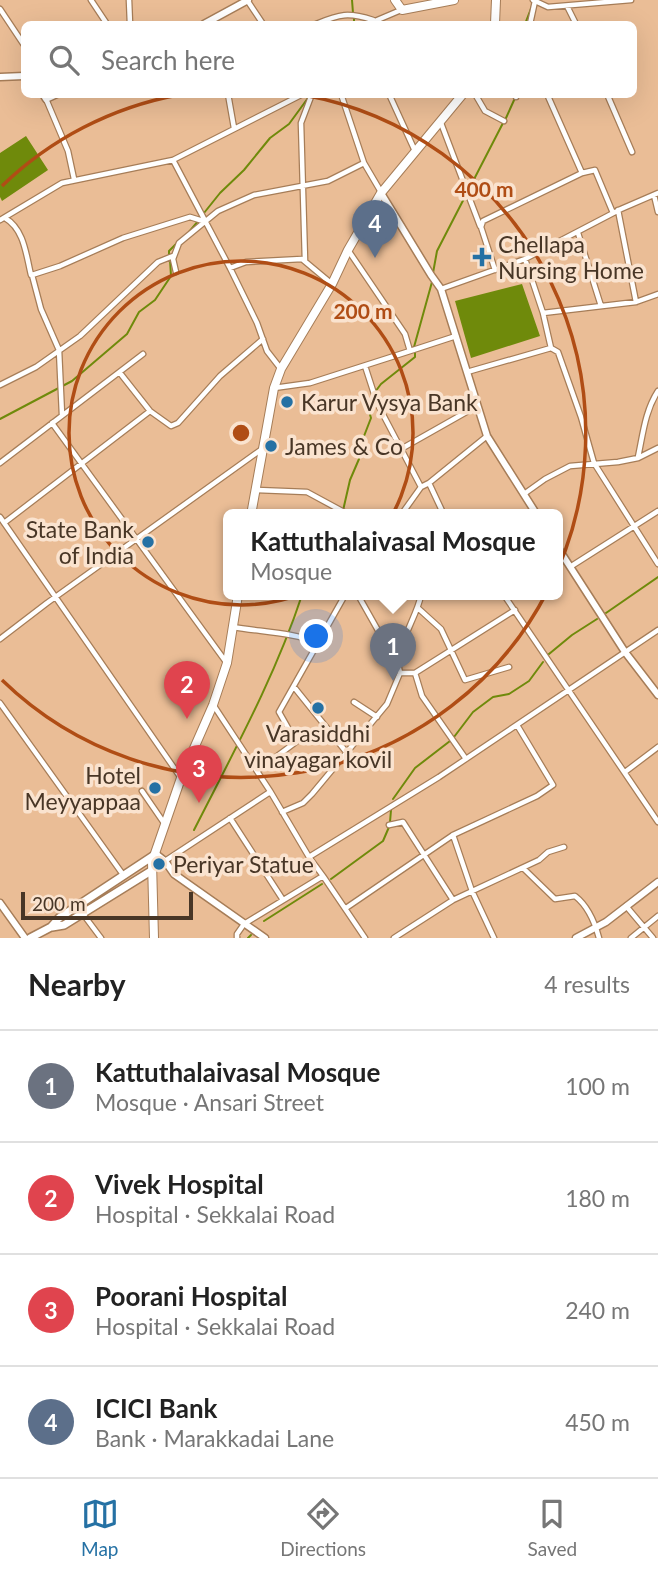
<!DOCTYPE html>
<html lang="en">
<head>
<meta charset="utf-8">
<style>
  :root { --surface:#fff; --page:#f2f2f2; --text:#222; --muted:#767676; --line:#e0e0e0; --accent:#2571a4 }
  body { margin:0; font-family:Lato,sans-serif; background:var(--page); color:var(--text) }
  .scale { position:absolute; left:21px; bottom:18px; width:172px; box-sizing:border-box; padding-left:7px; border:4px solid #483626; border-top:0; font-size:19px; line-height:24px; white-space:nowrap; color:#483626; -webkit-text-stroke:5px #fae3cf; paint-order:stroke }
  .you { position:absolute; left:317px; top:637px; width:24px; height:24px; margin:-18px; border:5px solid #fff; border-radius:50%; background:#1a73e8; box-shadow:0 0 0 10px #1a73e833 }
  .badge { display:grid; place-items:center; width:46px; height:46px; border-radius:50%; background:var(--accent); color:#fff; font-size:23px; font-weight:700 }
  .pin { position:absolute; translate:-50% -58px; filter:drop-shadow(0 2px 4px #0008) }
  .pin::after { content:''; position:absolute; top:37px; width:24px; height:21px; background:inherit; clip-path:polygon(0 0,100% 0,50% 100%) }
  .popup { position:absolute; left:223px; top:509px; width:340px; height:91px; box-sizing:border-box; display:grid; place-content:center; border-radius:10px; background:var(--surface); filter:drop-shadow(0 2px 5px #0005); font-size:23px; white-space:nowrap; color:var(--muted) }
  .popup b { font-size:26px; color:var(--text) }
  .popup::after { content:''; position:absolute; left:50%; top:100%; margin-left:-14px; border:14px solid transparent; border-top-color:var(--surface) }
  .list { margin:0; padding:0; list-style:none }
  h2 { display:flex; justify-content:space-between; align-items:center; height:91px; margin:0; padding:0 28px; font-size:30px }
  h2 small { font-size:23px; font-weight:400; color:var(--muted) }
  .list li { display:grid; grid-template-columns:46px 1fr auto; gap:21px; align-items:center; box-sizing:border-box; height:112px; padding:0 28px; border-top:2px solid var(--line) }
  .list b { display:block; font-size:26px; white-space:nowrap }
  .list p { margin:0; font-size:23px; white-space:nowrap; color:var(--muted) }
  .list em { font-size:23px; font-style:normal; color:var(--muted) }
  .icon { flex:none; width:38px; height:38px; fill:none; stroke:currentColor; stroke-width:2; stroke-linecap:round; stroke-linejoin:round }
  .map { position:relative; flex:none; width:658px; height:938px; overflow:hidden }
  .search { position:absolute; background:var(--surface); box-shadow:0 7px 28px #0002; left:21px; right:21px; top:21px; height:77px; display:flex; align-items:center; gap:18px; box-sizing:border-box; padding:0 24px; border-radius:10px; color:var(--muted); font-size:26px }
  .sheet { height:539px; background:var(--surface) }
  nav { display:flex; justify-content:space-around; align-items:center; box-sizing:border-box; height:98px; border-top:2px solid var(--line); background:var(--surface); font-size:19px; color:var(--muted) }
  nav a { display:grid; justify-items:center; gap:4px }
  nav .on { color:var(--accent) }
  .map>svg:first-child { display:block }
  .water { fill:#6f8a0b }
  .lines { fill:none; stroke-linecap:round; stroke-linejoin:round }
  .stream { stroke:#6f8a0b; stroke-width:2 }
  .minor-casing { stroke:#a67d58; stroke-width:7 }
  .tertiary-casing { stroke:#a67d58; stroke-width:9 }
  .secondary-casing { stroke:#a67d58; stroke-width:10 }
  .primary-casing { stroke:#a67d58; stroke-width:10 }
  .minor { stroke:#fff; stroke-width:4.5 }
  .tertiary { stroke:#fff; stroke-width:6 }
  .secondary { stroke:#fff; stroke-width:7 }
  .primary { stroke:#fff; stroke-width:8 }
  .ring { fill:none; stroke:#b04d15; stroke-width:3.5 }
  .poi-dot { fill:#2571a4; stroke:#fae3cf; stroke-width:2.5 }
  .labels { text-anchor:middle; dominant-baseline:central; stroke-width:7; stroke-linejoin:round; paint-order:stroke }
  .poi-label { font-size:23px; fill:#483626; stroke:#fae3cf; text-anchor:start }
  .centre { fill:#b04d15; stroke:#fae3cf; stroke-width:3.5 }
  .ring-label { font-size:21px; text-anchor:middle; font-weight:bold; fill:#b04d15; stroke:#fae3cf; stroke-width:7; stroke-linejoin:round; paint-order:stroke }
</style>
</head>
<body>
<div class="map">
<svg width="658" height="938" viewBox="0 0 658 938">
  <rect width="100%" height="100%" fill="#eabd96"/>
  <path class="water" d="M 26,136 L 48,170 L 2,201 L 0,197 L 0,153 Z
    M 522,284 L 540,336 L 471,358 L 455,301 Z"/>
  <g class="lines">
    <path class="stream" d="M 352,0 L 353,13
      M 354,18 L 354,24
      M 525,24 L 532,6
      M 506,118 L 515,98
      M 204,213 L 220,193 L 244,170 L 270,138 L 289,124 L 308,98
      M 189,232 L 199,220
      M 169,255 L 169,251 L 177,243
      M 433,273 L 437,251 L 503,123
      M 414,347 L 432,282
      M 375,392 L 381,384 L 415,357 L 415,353
      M 0,419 L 72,381 L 127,334 L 139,312 L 155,300 L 171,276 L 170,260
      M 342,515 L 350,480 L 359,459 L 359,449 L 371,418 L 368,408 L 372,397
      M 606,613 L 658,577
      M 549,654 L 572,635 L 597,619
      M 454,737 L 473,712 L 493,697 L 509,694 L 529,681 L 543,662
      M 393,799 L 415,768 L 450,741
      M 390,822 L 391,810
      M 194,830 C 233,753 275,677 302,595
      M 331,879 L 383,841 L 389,827
      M 264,921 L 322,884
      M 248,938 L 251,935"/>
    <defs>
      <path id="minor" d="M 91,0 L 107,24
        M 129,0 L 130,24
        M 247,0 L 263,24
        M 533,0 L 548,7 L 631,0
        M 567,6 L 576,24
        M 0,9 L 24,45
        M 316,24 C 340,14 348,12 373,20
        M 368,24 L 401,10
        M 530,24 L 535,1
        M 228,94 L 234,128
        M 341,94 L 364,163
        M 389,94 L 415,151
        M 475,94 L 485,111 L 504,121
        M 607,94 L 632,152
        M 516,97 L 516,94
        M 46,99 L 68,151 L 74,179
        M 441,123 L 480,226
        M 173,160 L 230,268 L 246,262 L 302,259 L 332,284
        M 582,173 L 595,170 L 613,213
        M 654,195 L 658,212
        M 618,210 L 636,302
        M 5,218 C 24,229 26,254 31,275
        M 0,220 L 62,183 L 173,160 L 303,94
        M 578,233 L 601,306
        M 525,259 L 543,313 L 551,348
        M 305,261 L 301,123 L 312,94
        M 230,268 L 257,323 L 267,351 L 281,369
        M 495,270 L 481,227 L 483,221 L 582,173 L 547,94
        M 176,272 L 173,259 L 179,243 L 218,211 L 254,195 L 328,181 L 364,163 L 381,192
        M 441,289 L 525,259 L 621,209 L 658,193
        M 543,313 L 636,302 L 658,294
        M 410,351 L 456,336
        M 365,366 L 377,403 L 421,487
        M 467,372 L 551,348 L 558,352 L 581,417 L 594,463 L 658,564
        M 120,373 L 150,411 L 171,426 L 178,423 L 220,376 L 263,339
        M 0,385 L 36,367 L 80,336 L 158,262 L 173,256
        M 274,388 L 310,383 L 410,351 L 405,334 L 348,250
        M 62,415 L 59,350 L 41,309 L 32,275 L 60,266 L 123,238 L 190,217 L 203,221
        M 52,423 L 226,662
        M 401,449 L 477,406
        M 638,457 C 643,434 645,411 658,391
        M 0,463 L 143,354
        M 429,483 L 444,515
        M 257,490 L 307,492 L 344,512
        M 524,494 L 545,479 L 570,466 L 618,462 L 638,458 L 658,448
        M 401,515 L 421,487 L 429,483 L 487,436
        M 0,517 L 181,778
        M 4,523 L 150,411
        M 570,567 L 658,511
        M 358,595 L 397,664
        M 504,595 L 658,822
        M 419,609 L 441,629 L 465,680 L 509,667
        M 233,627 C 261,632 292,632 319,643
        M 0,639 L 47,603 L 262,449
        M 400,673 L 415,673 L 515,610
        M 415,673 L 422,696 L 466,759
        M 294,687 L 347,753
        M 354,702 L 377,717
        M 0,703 L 124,876
        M 214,706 L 270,791 L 309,857
        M 257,771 L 296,742 L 279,712 L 345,595
        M 625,772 L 658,747
        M 142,791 L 164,823
        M 282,812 L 303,803 L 312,794 L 387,704 L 400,673 C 393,649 417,618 421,595
        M 230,818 L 283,900
        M 389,825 L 403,822 L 453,900
        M 453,835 L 472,891 L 494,938
        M 165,861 L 270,792
        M 523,868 L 555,899 L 575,896 C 588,906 595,923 599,938
        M 323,876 L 365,938
        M 626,906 L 653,938
        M 346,908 L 453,835 L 537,796 L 553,785 L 517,725
        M 83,914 L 101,938
        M 237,938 L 237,934 L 244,924 L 323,876 L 309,857 L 439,777 L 658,630
        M 394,938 L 453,900 L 539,860 L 548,852 L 564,847
        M 631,938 L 658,916"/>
      <path id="tertiary" d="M 204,24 L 248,0
        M 0,77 L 24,76
        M 43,94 L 46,99 L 57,94
        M 381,193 L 431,275 L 441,289 L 487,436 L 537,515
        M 558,548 L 625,652 L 658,695
        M 156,854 L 165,861 L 174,874 L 265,938
        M 0,903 L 25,938
        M 576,938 L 606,922 L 658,882"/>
      <path id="secondary" d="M 52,927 L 64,925 L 151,871
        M 30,938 L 51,927 L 59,918 L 156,854"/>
      <path id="primary" d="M 395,0 L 402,10 L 454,0
        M 495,24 L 496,0
        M 251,515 L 274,388 L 281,369 L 332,284 L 348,250 L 381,193 L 463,94
        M 154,938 L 152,862 L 181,778 L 213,705 L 227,663 L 238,595"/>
    </defs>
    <use href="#minor" class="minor-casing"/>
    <use href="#tertiary" class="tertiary-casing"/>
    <use href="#secondary" class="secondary-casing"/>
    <use href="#primary" class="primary-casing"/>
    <use href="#minor" class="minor"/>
    <use href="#tertiary" class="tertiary"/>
    <use href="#secondary" class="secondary"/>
    <use href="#primary" class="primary"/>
  </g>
  <g class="ring">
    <circle cx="241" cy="433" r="172"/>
    <path d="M2 186A344 344 0 0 1 178 95M304 95A344 344 0 1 1 2 680"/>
  </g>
  <g class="poi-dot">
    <path d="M478.5 246.5h7v7h7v7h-7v7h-7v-7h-7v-7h7z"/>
    <circle cx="287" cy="402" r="7"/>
    <circle cx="271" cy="446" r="7"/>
    <circle cx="148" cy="542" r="7"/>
    <circle cx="318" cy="708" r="7"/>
    <circle cx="155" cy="788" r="7"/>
    <circle cx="159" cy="864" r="7"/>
  </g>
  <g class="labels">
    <g class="poi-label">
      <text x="498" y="244">Chellapa<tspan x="498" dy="26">Nursing Home</tspan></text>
      <text x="301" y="402">Karur Vysya Bank</text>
      <text x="285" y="446">James &amp; Co</text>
      <text x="134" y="529" text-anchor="end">State Bank<tspan x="134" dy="26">of India</tspan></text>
      <text x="318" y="733" text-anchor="middle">Varasiddhi<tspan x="318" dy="26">vinayagar kovil</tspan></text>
      <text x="141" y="775" text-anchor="end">Hotel<tspan x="141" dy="26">Meyyappaa</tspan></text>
      <text x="173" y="864">Periyar Statue</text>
    </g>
  </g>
  <circle cx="241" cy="433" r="10" class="centre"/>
  <g class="ring-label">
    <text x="484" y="197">400 m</text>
    <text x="363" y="319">200 m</text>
  </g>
</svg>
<div class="scale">200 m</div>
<div class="you"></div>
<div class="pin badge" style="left:393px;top:681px;background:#6b7280">1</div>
<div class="popup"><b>Kattuthalaivasal Mosque</b>Mosque</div>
<div class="pin badge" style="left:187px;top:719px;background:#e0444e">2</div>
<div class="pin badge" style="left:199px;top:803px;background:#e0444e">3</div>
<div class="pin badge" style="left:375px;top:258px;background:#5c6f8a">4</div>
<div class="search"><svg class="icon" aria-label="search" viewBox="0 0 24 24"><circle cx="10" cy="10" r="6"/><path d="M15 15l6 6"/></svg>Search here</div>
</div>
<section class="sheet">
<h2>Nearby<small>4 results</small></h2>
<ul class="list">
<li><span class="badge" style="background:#6b7280">1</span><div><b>Kattuthalaivasal Mosque</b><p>Mosque · Ansari Street</p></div><em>100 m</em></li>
<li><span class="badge" style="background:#e0444e">2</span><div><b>Vivek Hospital</b><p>Hospital · Sekkalai Road</p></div><em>180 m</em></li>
<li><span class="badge" style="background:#e0444e">3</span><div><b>Poorani Hospital</b><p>Hospital · Sekkalai Road</p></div><em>240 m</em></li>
<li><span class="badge" style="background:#5c6f8a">4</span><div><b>ICICI Bank</b><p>Bank · Marakkadai Lane</p></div><em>450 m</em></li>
</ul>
</section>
<nav>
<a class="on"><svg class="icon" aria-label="map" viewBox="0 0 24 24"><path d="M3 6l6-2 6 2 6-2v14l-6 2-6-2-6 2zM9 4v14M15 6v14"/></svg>Map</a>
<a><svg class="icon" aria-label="directions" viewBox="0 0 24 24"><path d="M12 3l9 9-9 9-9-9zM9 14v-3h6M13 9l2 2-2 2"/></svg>Directions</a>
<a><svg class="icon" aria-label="saved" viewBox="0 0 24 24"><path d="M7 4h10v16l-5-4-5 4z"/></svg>Saved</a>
</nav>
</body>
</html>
